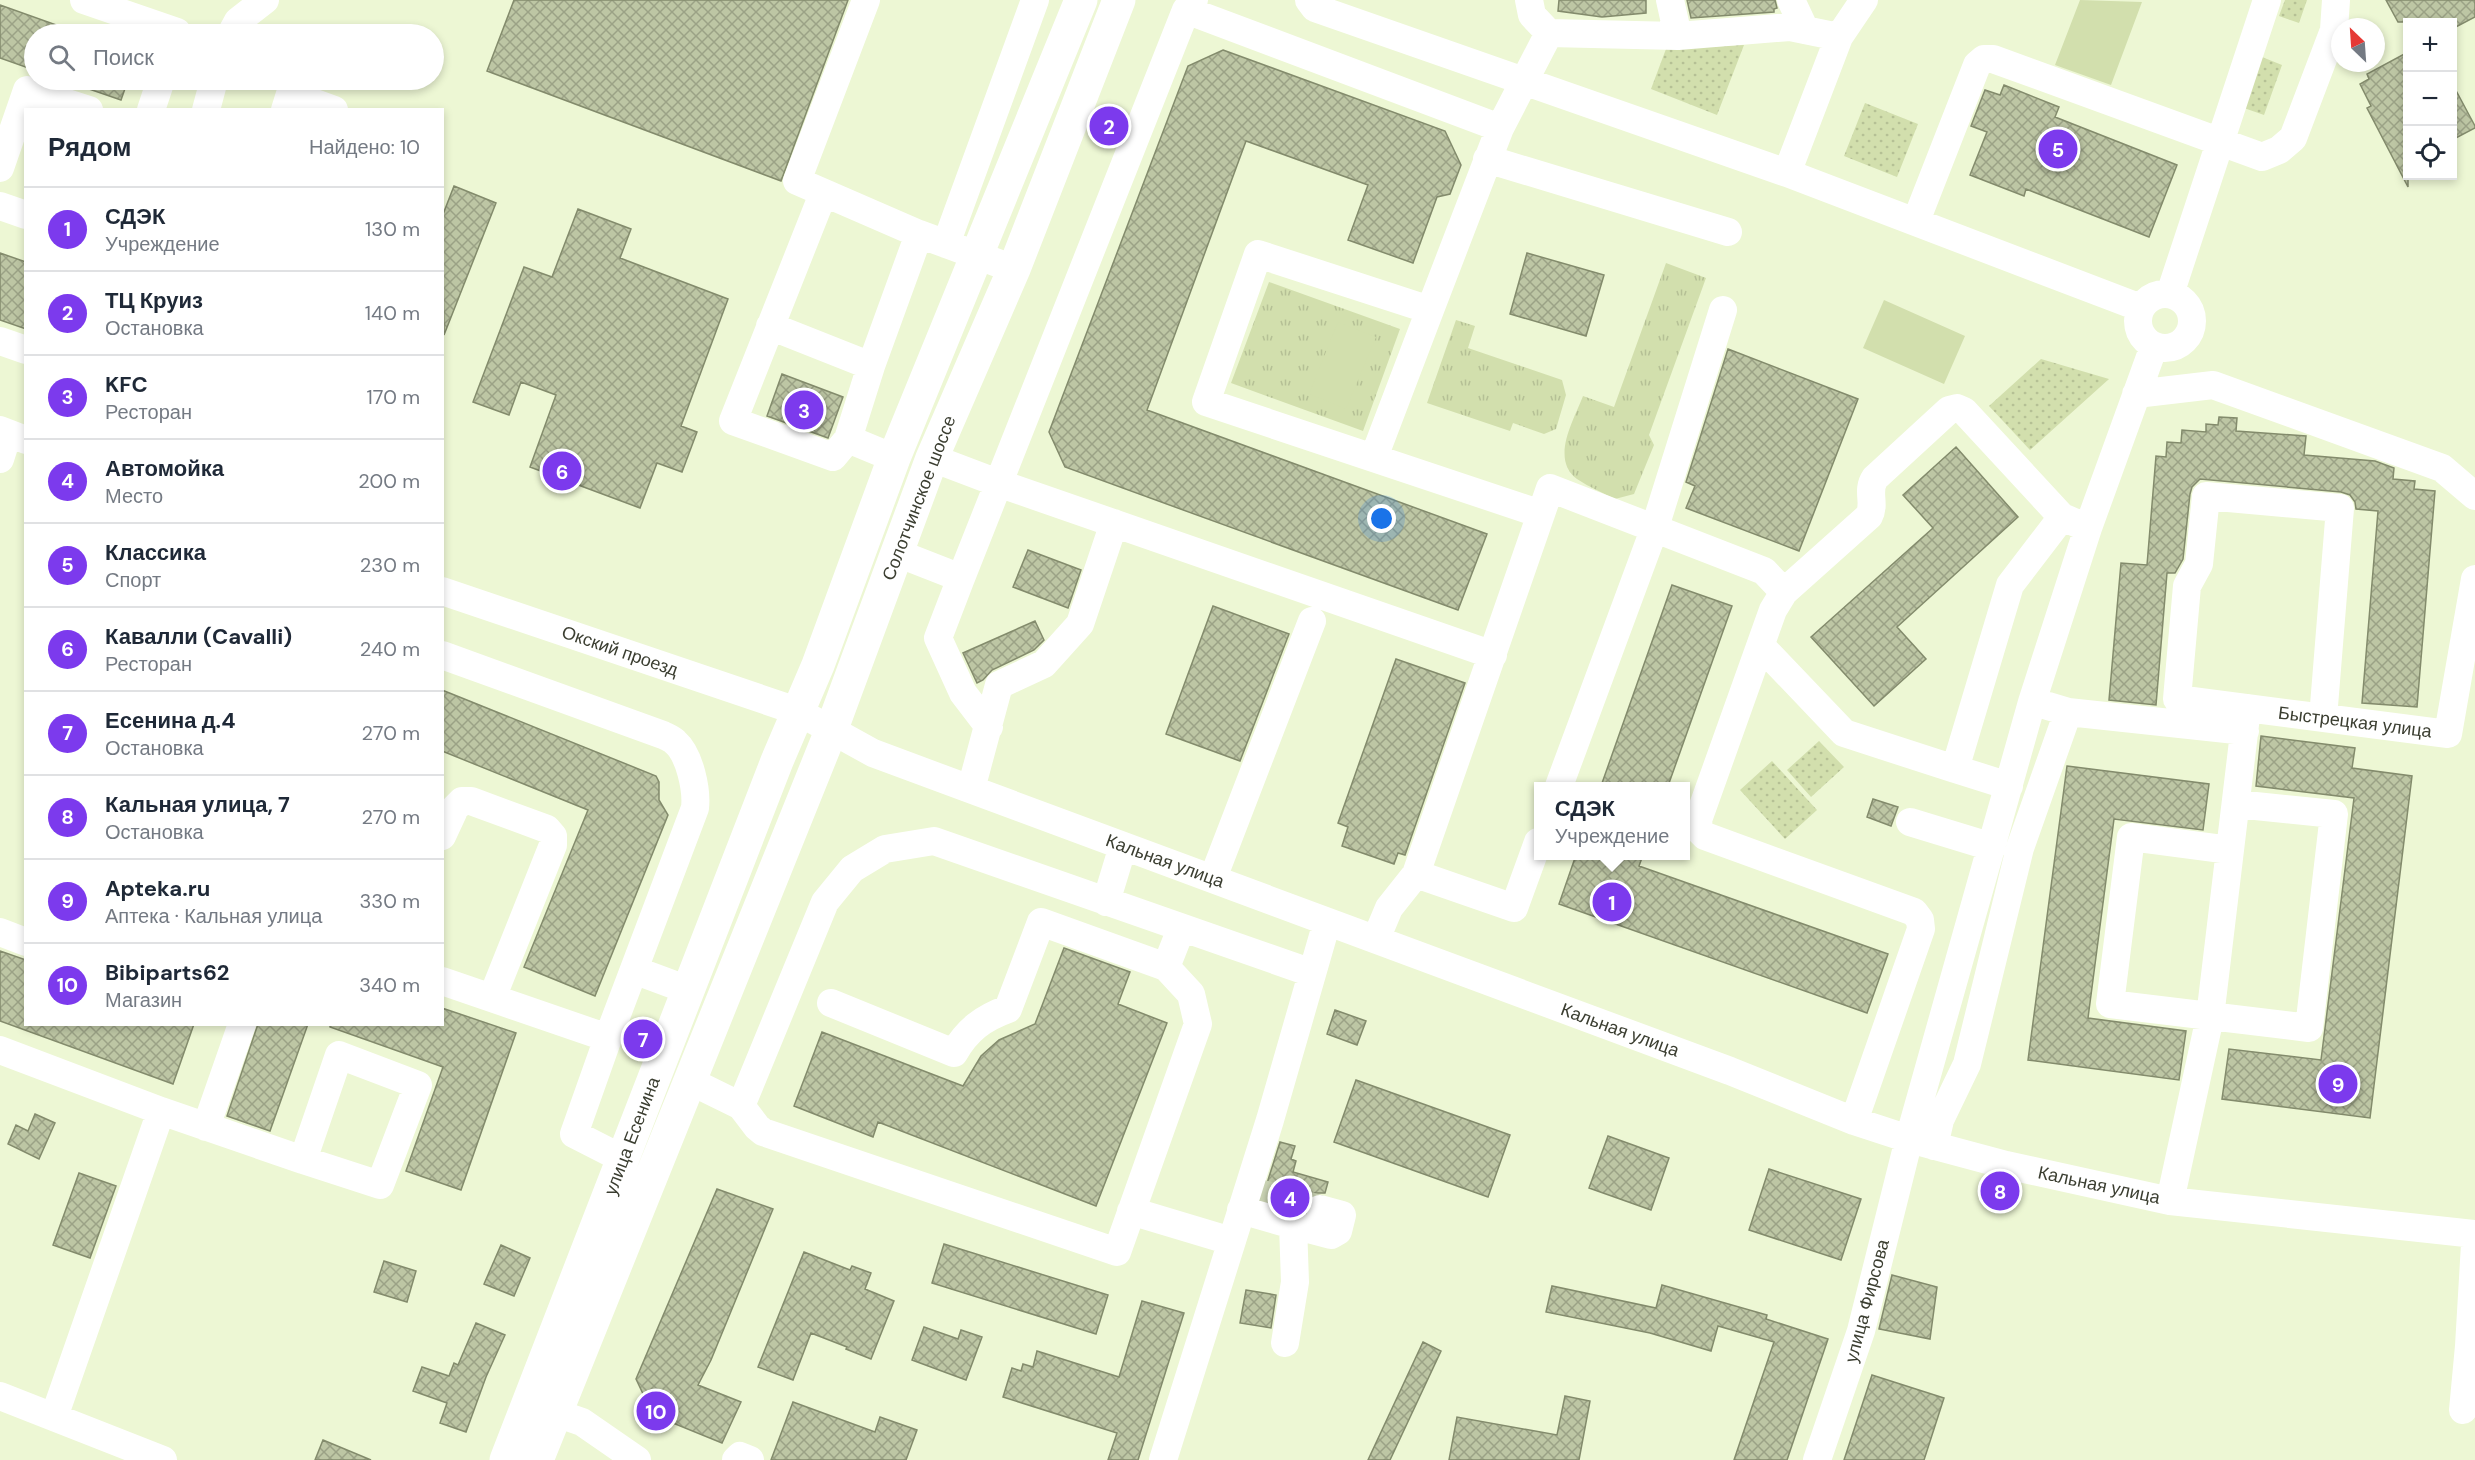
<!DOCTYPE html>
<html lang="ru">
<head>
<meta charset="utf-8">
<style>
  :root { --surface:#fff; --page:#f2f2f3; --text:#1f2937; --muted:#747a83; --line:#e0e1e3; --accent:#7c3aed }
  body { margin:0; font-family:"DM Sans",sans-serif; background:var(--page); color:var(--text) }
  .controls { position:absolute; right:18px; top:18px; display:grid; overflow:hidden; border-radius:0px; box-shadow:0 3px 9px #0003 }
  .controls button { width:54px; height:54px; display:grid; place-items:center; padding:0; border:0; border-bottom:2px solid var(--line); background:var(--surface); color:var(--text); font:30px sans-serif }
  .compass { position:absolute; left:2331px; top:18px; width:54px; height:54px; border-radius:50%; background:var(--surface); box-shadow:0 3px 9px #0003; rotate:335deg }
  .you { position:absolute; left:1382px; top:519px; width:21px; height:21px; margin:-15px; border:4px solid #fff; border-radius:50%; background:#1a73e8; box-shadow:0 0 0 9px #1a73e833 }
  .badge { display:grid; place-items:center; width:39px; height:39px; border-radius:50%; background:var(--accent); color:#fff; font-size:20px; font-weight:700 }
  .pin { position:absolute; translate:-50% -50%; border:3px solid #fff; box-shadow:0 2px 6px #0006 }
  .popup { position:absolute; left:1534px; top:782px; width:156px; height:78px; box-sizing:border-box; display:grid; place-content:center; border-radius:0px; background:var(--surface); filter:drop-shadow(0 2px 4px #0005); font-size:20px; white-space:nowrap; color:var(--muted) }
  .popup b { font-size:22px; color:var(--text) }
  .popup::after { content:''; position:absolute; left:50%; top:100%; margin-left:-12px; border:12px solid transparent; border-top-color:var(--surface) }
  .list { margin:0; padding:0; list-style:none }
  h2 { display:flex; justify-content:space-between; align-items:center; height:78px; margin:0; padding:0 24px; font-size:26px }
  h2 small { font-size:20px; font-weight:400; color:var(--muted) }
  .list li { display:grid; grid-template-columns:39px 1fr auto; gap:18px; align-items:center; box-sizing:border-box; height:84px; padding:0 24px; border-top:2px solid var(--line) }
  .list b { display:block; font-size:22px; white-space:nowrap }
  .list p { margin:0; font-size:20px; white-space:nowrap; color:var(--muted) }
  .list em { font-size:20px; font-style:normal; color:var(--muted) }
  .icon { flex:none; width:33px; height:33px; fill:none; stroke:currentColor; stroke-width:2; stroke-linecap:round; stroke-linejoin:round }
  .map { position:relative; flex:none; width:2475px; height:1460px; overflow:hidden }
  .search { position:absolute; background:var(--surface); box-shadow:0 3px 9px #0003; left:24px; top:24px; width:420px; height:66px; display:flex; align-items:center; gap:15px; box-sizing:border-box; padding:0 21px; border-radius:33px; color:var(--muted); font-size:22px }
  .panel { position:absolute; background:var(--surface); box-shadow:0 3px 9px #0003; left:24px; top:108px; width:420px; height:918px; border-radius:0px }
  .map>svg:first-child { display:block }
  .grass { fill:url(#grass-tufts) }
  .park { fill:url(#park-dots) }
  .garden { fill:#d2dfad }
  .building { fill:url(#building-cross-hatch); stroke:#838b6c; stroke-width:1.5 }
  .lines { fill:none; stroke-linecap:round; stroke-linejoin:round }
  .minor-tunnel { stroke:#c9d2b3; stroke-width:28; stroke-dasharray:28 14; stroke-linecap:butt }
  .minor { stroke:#fff; stroke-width:28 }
  .major { stroke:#fff; stroke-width:33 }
  .labels { text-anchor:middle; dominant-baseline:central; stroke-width:5; stroke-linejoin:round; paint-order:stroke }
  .street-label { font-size:18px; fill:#3b3e31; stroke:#fff }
</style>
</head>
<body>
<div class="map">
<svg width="2475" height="1460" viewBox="0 0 2475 1460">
  <defs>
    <pattern id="grass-tufts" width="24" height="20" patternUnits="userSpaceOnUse" patternTransform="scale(1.5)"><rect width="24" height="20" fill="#d2dfad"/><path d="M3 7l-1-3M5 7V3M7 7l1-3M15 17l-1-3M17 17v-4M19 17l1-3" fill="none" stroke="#b5c095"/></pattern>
    <pattern id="park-dots" width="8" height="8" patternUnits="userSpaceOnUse" patternTransform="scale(1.5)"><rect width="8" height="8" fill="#d2dfad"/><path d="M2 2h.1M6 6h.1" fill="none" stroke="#b5c095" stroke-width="1.8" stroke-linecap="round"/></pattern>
    <pattern id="building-cross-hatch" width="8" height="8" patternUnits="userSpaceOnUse" patternTransform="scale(1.5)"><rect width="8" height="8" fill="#bdc6a4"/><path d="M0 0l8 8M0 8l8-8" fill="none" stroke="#9ba286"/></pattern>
  </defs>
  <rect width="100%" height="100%" fill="#edf7d4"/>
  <path class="grass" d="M 1666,263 L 1706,278 L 1649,435 L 1654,445 L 1634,494 L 1615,499 C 1603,493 1589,487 1577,479 C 1550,459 1574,420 1583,396 L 1614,407 Z
    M 1269,282 L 1400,329 L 1363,431 L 1231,383 Z
    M 1456,320 L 1475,326 L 1468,348 L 1562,380 L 1566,395 L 1556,429 L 1544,434 L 1513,423 L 1510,431 L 1427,403 Z"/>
  <path class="park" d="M 2285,0 L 2307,0 L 2299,23 L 2279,16 Z
    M 1744,45 L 1717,115 L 1651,89 L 1666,49 Z
    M 2262,57 L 2282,65 L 2264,115 L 2244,108 Z
    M 1865,103 L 1918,124 L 1897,177 L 1844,156 Z
    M 2041,359 L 2109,379 L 2030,450 L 1989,406 Z
    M 1819,741 L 1844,767 L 1811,797 L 1787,770 Z
    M 1772,761 L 1817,810 L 1785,839 L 1740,790 Z"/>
  <path class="garden" d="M 2080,0 L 2142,2 L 2111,85 L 2055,65 Z
    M 1884,300 L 1965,336 L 1944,384 L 1863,348 Z
    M 1338,322 L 1376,337 L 1346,409 L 1309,394 Z"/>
  <path class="building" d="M 514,0 L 848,0 L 781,181 L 487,71 Z
    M 1559,0 L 1646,0 L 1646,13 L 1602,17 L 1558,11 Z
    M 1687,0 L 1775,0 L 1777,8 L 1774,9 L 1774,12 L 1691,18 Z
    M 2386,0 L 2475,0 L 2475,17 L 2452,29 L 2452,22 L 2398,22 Z
    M 0,5 L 76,32 L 76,34 L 34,34 L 34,70 L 0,58 Z
    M 1223,50 L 1445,131 L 1461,165 L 1450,194 L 1437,197 L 1413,263 L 1348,240 L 1368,185 L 1246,141 L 1147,410 L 1487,534 L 1458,610 L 1065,467 L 1049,432 L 1188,66 Z
    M 2408,52 L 2408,187 L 2367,108 L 2371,106 L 2360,84 L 2369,79 L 2367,74 Z
    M 70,80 L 128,80 L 121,100 L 69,82 Z
    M 2452,83 L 2475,126 L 2475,128 L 2452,140 Z
    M 2004,85 L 2059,107 L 2055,117 L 2177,165 L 2149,237 L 2026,189 L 2024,196 L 1970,175 L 1987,132 L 1971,126 L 1985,90 L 2000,95 Z
    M 454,186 L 496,203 L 444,335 L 442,217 Z
    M 578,209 L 631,229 L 620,258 L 728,299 L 681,426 L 697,432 L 682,472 L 657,463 L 640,508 L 530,467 L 556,395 L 521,382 L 509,415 L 473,402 L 524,267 L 552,277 Z
    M 0,253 L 26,262 L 26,329 L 0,320 Z
    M 1527,253 L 1604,275 L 1586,336 L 1510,314 Z
    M 1728,349 L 1858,399 L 1799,551 L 1686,508 L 1695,486 L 1686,482 Z
    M 782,374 L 843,397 L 828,438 L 767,416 Z
    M 2219,417 L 2237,418 L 2236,431 L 2306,436 L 2304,455 L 2375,461 L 2394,468 L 2393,479 L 2415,481 L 2414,489 L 2435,491 L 2417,707 L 2362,703 L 2378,511 L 2356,509 L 2355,502 L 2350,495 L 2341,492 L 2200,479 L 2192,487 L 2190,494 L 2183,559 L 2175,573 L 2167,573 L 2156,705 L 2109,700 L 2121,563 L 2147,565 L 2156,456 L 2166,457 L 2167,442 L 2181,443 L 2182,430 L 2206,432 L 2206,424 L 2218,425 Z
    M 1956,447 L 2018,517 L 1897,627 L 1926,659 L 1874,706 L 1811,637 L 1933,528 L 1903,495 Z
    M 1028,550 L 1081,570 L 1068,608 L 1013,587 Z
    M 1672,585 L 1732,606 L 1668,786 L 1601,786 Z
    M 1213,606 L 1289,634 L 1240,761 L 1166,734 Z
    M 1035,621 L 1044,640 L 1034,650 L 992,670 L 983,680 L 977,683 L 963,653 Z
    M 1396,659 L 1465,683 L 1405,855 L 1398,853 L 1394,864 L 1342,846 L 1348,827 L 1338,823 Z
    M 442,690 L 656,776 L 659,782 L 659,800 L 668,815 L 595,996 L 524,967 L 588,810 L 442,751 Z
    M 2261,736 L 2355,748 L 2352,768 L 2412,776 L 2370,1118 L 2222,1099 L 2229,1049 L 2321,1060 L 2354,798 L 2256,786 Z
    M 2067,766 L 2209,784 L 2203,830 L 2114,819 L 2088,1018 L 2186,1031 L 2179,1080 L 2028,1060 Z
    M 1873,799 L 1898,807 L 1891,826 L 1867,817 Z
    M 1576,855 L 1643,855 L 1639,866 L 1888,954 L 1867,1013 L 1559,904 Z
    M 1064,948 L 1130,972 L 1118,1004 L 1167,1023 L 1096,1206 L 878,1122 L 873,1137 L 794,1106 L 822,1032 L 963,1086 L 981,1056 L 999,1040 L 1035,1024 Z
    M 0,951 L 26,960 L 26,1024 L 194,1024 L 173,1084 L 0,1021 Z
    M 442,1008 L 516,1033 L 461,1190 L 406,1171 L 443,1067 L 330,1027 L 330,1024 L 442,1024 Z
    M 1335,1010 L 1366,1021 L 1357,1045 L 1327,1034 Z
    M 258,1024 L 308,1024 L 270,1131 L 227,1116 Z
    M 1356,1080 L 1510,1135 L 1488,1197 L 1334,1142 Z
    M 35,1114 L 55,1123 L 39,1159 L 8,1144 L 16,1125 L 28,1131 Z
    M 1608,1136 L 1669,1158 L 1651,1210 L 1589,1188 Z
    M 1280,1142 L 1295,1146 L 1291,1159 L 1296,1161 L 1293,1172 L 1328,1182 L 1325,1193 L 1315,1193 L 1308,1198 L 1304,1211 L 1262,1199 Z
    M 1769,1169 L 1861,1199 L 1841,1260 L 1749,1230 Z
    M 79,1173 L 116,1186 L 90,1258 L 53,1245 Z
    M 717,1189 L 773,1209 L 711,1360 L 698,1385 L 741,1402 L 722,1443 L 653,1415 L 636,1379 Z
    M 944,1244 L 1108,1295 L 1096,1334 L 932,1283 Z
    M 501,1245 L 530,1258 L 514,1296 L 484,1284 Z
    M 804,1252 L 850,1270 L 852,1266 L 871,1273 L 865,1289 L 894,1301 L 871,1359 L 846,1349 L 847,1347 L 811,1333 L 793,1380 L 758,1367 Z
    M 384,1261 L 416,1271 L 407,1302 L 374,1292 Z
    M 1892,1275 L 1937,1287 L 1930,1339 L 1879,1329 Z
    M 1662,1285 L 1767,1315 L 1766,1319 L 1828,1339 L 1787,1460 L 1734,1460 L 1774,1342 L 1718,1326 L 1711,1351 L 1650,1333 L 1546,1312 L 1552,1286 L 1656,1308 Z
    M 1246,1290 L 1276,1295 L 1271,1328 L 1240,1323 Z
    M 1142,1301 L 1184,1313 L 1138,1460 L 1108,1460 L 1117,1433 L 1003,1397 L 1012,1368 L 1021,1371 L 1023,1364 L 1033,1367 L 1037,1351 L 1119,1377 Z
    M 476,1323 L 505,1335 L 486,1377 L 466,1432 L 440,1423 L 447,1403 L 413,1391 L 422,1367 L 449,1376 L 454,1363 L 458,1365 Z
    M 924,1327 L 958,1339 L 961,1330 L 982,1337 L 966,1380 L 912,1360 Z
    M 1423,1342 L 1441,1351 L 1390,1460 L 1368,1460 Z
    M 1872,1375 L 1944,1398 L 1924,1460 L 1844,1460 Z
    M 1565,1396 L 1590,1401 L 1579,1460 L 1449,1460 L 1457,1417 L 1557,1435 Z
    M 793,1402 L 875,1432 L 880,1417 L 917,1430 L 906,1460 L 771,1460 Z
    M 323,1440 L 371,1460 L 315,1460 Z"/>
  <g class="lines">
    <path class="minor-tunnel" d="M 1259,1193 L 1320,1209"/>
    <path class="minor" d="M 84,0 L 177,32 L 176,34
      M 866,0 L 797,181 L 919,234 L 1014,269
      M 1309,0 L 1315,8 L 1787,173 L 2141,308
      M 1670,0 L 1678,36
      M 1791,0 L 1805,30
      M 1186,10 L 1500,128 L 1430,310 L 1258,254 L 1206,402 L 1541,514
      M 1549,33 L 1678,36 L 1790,27 L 1839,37
      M 231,34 L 238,21 L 265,0
      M 151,110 L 161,80
      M 206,110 L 214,80
      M 285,110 L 290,94 L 334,110
      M 1500,128 L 1549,33 L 1532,15 L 1529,0
      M 1487,159 L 1728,232
      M 0,168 L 27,90 L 89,110
      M 1787,173 L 1839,37 L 1864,0
      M 823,194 L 733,421 L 833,457 L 848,439 L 871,366 L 919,234
      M 0,206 L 26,215
      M 1916,221 L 1977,65 L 1984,59 L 1993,59 L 2262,157 L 2279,150 L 2293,138 L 2334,30 L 2336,0
      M 946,244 L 1035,0
      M 2170,294 L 2267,0
      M2138 321a27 27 0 1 1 54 0a27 27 0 1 1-54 0Z
      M 770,326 L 871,366
      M 0,341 L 26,350
      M 2136,394 L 2213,385 L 2442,468 L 2475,496
      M 0,430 L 26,440
      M 848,439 L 894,458
      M 1374,457 L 1430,310
      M 932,458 L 998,483 L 1493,655
      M 0,459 L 8,434
      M 897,553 L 961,578 L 938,638 L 963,693 L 989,727
      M 961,578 L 1186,10 L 1194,0
      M 442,591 L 797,711 L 873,753 L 1730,1071 L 1854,1121 L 1909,1139 L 2006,1165 L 2170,1201 L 2475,1234
      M 1761,646 L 1844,733 L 1955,769
      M 442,655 L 663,735 C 667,737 672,739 675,742 C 690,755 697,790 695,808 L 608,1038
      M 2048,706 L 2068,712 L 2245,731
      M 2323,718 L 2340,508 L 2206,496 L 2199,564 L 2187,586 L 2177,699 C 2267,711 2358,722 2448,734 L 2475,579
      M 1559,786 L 1655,527 L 1723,310
      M 2009,786 L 1955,769 L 2010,585 L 2062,517
      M 971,789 L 999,685 L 1044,664 L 1080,624 L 1114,523
      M 1910,822 L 1992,847
      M 442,836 L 455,808 L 462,801 L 471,801 L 547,829 L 553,836 L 553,845 L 492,998
      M 2230,850 L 2131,837 L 2110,1004 L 2309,1028 L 2334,814 L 2236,804
      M 1416,874 L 1514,908 L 1538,842
      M 1213,878 L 1312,621
      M 1106,902 L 1123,846
      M 0,932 L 26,942
      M 1376,939 L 1389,908 L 1416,874 L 1550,488 L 1764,571 L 1784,592
      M 634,970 L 688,990
      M 442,981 L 608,1038 L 574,1134 L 623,1159
      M 831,1003 L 954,1053 C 967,1030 983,1018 1008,1009 L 1041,922 L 1166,967
      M 0,1050 L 161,1111 L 303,1160 L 339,1055 L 418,1085 L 380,1185 L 303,1160
      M 690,1081 L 741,1106 L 757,1127 L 763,1132 L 1117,1252 L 1198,1024 L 1191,994 L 1166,967 L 1181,929
      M 741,1106 L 825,902 L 852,869 L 885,849 L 934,841 L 1312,973
      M 1854,1121 L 1921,929 L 1920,920 L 1914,912 L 1705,836 L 1699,830 L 1698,820 L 1773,610 L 1784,592 L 1869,516 C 1876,503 1866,491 1875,478 L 1949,410 L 1957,408 L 1964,411 L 2062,517 L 2088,528
      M 206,1127 L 242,1024
      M 1934,1146 L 1940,1120 L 1967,1064 L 2020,848 L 2068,712
      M 2170,1201 L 2210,1017 L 2247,708
      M 1241,1210 L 1293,1225 L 1295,1282 L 1285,1343
      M 1131,1211 L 1231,1241
      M 1293,1225 L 1331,1235 L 1338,1231 L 1342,1215 L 1320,1209
      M 0,1396 L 163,1460
      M 2463,1410 L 2469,1346 L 2475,1244
      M 556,1413 L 582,1422 L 637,1460
      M 54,1417 L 161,1111
      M 736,1460 L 740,1456 L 750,1460
      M 1163,1460 L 1270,1120 L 1327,922
      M 1817,1460 L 1861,1331 L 1909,1139 L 2032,702 L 2088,528 L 2154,346"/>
    <path class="major" d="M 506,1460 L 777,761 L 818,665 L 894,458 L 1081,0
      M 537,1460 L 831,731 L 932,458 L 1014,269 L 1119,0"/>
  </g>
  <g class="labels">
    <g class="street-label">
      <text transform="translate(919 498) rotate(-69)">Солотчинское шоссе</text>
      <text transform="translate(620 651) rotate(19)">Окский проезд</text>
      <text transform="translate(2355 722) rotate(7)">Быстрецкая улица</text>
      <text transform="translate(1165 861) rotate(20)">Кальная улица</text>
      <text transform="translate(1620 1030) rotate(20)">Кальная улица</text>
      <text transform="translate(632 1136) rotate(-69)">улица Есенина</text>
      <text transform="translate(2099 1185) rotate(12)">Кальная улица</text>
      <text transform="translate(1867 1301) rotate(-75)">улица Фирсова</text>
    </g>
  </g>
</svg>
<div class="controls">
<button>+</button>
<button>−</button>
<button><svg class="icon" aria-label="locate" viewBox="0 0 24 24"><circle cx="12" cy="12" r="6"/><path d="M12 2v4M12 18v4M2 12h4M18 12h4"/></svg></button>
</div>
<svg class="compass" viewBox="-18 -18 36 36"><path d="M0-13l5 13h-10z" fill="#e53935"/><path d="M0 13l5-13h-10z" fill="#747a83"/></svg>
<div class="you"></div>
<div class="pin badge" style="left:1612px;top:902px">1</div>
<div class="popup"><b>СДЭК</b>Учреждение</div>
<div class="pin badge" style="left:1109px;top:126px">2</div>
<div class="pin badge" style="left:804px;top:410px">3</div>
<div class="pin badge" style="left:1290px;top:1198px">4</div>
<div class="pin badge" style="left:2058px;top:149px">5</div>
<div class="pin badge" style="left:562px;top:471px">6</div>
<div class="pin badge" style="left:643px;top:1039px">7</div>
<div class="pin badge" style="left:2000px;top:1191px">8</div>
<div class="pin badge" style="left:2338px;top:1084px">9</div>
<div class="pin badge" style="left:656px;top:1411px">10</div>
<div class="search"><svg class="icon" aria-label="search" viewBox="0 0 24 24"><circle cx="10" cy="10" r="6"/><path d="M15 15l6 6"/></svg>Поиск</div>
<section class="panel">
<h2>Рядом<small>Найдено: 10</small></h2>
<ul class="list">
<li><span class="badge">1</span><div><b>СДЭК</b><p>Учреждение</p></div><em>130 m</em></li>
<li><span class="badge">2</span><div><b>ТЦ Круиз</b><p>Остановка</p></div><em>140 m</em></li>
<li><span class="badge">3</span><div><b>KFC</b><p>Ресторан</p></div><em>170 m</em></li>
<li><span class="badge">4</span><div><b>Автомойка</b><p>Место</p></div><em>200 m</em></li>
<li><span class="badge">5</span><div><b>Классика</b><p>Спорт</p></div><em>230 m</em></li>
<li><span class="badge">6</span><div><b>Кавалли (Cavalli)</b><p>Ресторан</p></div><em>240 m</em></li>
<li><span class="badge">7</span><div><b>Есенина д.4</b><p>Остановка</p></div><em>270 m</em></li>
<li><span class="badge">8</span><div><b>Кальная улица, 7</b><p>Остановка</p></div><em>270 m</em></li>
<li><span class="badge">9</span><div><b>Apteka.ru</b><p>Аптека · Кальная улица</p></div><em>330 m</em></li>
<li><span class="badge">10</span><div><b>Bibiparts62</b><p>Магазин</p></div><em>340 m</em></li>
</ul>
</section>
</div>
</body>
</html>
